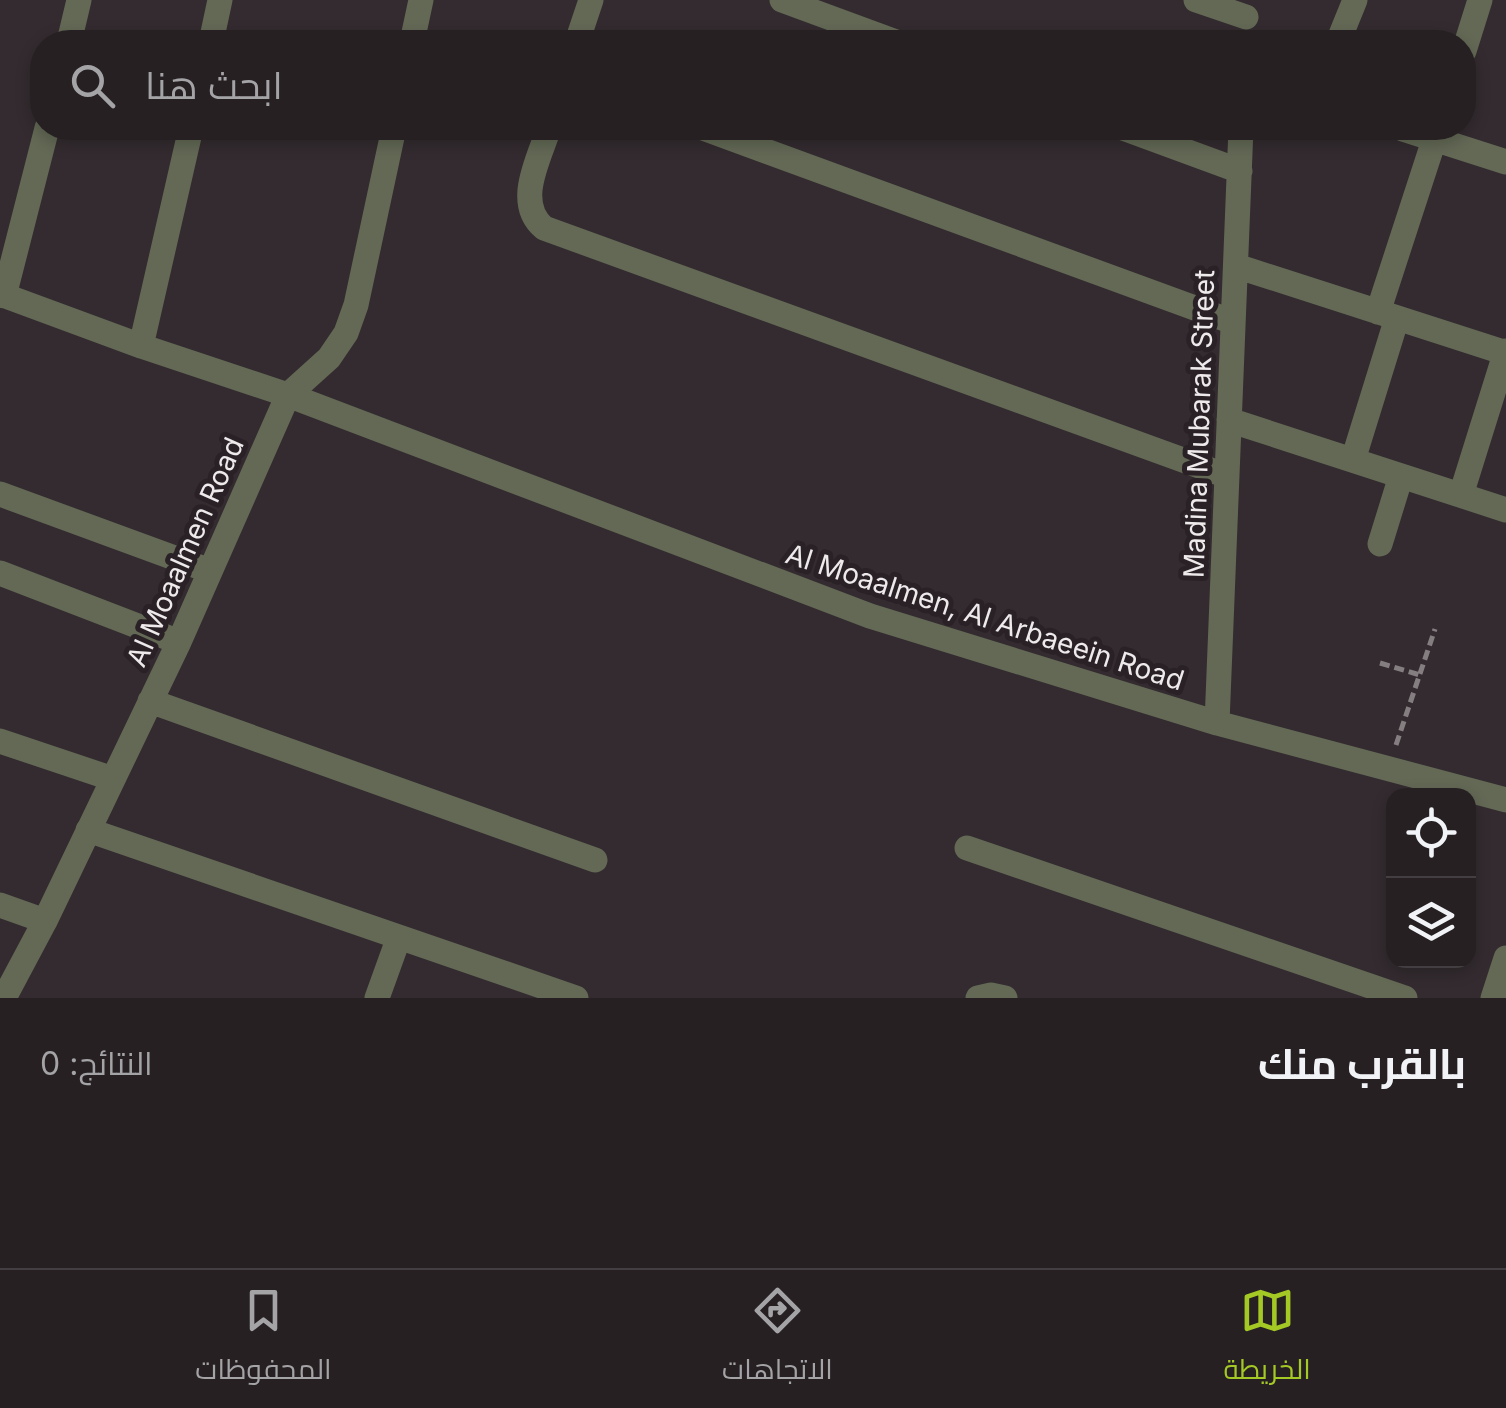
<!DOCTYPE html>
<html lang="ar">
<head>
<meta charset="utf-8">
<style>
  :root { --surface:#262023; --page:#2e282b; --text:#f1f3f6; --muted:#a4a3a6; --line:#423e41; --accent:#a4c824 }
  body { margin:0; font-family:Inter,Cairo,sans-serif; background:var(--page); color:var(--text); direction:rtl }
  .controls { position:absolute; right:30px; bottom:30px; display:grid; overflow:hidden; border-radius:20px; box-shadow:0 5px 15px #0003 }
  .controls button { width:90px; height:90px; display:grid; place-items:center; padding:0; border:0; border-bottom:2px solid var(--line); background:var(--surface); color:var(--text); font:50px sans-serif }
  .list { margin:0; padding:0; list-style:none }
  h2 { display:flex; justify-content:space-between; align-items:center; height:130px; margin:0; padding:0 40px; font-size:42px }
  h2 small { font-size:32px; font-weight:400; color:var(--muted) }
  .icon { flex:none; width:55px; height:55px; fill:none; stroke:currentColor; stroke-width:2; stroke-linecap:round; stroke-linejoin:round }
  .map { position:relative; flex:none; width:1506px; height:998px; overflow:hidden; direction:ltr }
  .search { position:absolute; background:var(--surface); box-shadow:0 5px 15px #0003; left:30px; right:30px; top:30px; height:110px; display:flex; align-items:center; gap:25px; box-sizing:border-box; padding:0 35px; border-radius:40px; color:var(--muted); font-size:38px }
  .sheet { height:270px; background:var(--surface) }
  nav { display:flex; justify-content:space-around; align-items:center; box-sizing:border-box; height:140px; border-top:2px solid var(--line); background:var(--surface); font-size:28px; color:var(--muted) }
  nav a { display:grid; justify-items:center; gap:5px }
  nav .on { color:var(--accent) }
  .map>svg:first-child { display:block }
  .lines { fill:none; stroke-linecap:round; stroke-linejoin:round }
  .path { stroke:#857e81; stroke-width:5; stroke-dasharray:10 5; stroke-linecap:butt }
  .minor { stroke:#636955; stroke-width:25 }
  .labels { text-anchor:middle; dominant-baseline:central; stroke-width:10; stroke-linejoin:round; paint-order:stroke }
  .street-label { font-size:28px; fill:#eee9eb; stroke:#292126 }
</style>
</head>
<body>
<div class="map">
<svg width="1506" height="998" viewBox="0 0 1506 998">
  <rect width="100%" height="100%" fill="#332b2f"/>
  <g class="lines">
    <path class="path" d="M 1380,663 L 1420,675
      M 1396,745 L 1435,629"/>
    <path class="minor" d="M 782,0 L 896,42
      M 1196,0 L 1246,17
      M 1340,37 L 1355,0
      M 69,42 L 79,0
      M 211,42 L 220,0
      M 412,42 L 421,0
      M 577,42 L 591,0
      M 1464,51 L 1480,0
      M 549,128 C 539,159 514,203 544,228 L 1227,476
      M 703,128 L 1233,322
      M 1123,128 L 1240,171
      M 1403,129 L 1506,162
      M 1236,266 L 1506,353
      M 0,294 L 141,346 L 288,395 L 870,616 L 1217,723 L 1506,800
      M 4,296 L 47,128
      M 1378,312 L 1438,128
      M 141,346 L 191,128
      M 1229,420 L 1506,510
      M 1353,460 L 1397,318
      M 0,494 L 210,571
      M 1461,495 L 1506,351
      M 1380,544 L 1401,476
      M 0,573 L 179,642
      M 150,701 L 595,860
      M 1217,723 L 1241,128
      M 0,741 L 113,779
      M 88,830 L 576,998
      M 967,848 L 1405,998
      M 0,905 L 45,921
      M 4,998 L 45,921 L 179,642 L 288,395 L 329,358 L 346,333 L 356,305 L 394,128
      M 377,998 L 399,937
      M 978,998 L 991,995 L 1005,998
      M 1493,998 L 1506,958"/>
  </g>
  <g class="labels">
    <g class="street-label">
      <text transform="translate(1199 424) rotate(-88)">Madina Mubarak Street</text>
      <text transform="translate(185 552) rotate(-66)">Al Moaalmen Road</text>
      <text transform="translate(985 617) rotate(18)">Al Moaalmen, Al Arbaeein Road</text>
    </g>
  </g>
</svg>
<div class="controls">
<button><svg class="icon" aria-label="locate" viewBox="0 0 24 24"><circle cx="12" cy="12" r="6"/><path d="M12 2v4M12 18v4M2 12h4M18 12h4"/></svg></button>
<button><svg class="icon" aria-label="layers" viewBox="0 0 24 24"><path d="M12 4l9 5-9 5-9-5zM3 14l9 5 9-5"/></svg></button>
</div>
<div class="search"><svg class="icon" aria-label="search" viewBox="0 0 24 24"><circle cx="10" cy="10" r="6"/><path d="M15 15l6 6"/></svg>ابحث هنا</div>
</div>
<section class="sheet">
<h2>بالقرب منك<small>النتائج: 0</small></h2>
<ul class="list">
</ul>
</section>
<nav>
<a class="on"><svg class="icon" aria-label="map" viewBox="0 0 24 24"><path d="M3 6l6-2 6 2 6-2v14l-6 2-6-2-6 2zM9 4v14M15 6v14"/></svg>الخريطة</a>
<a><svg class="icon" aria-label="directions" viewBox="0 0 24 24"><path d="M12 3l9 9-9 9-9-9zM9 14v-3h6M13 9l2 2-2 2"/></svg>الاتجاهات</a>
<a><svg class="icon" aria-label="saved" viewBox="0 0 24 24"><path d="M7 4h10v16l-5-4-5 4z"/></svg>المحفوظات</a>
</nav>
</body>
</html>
